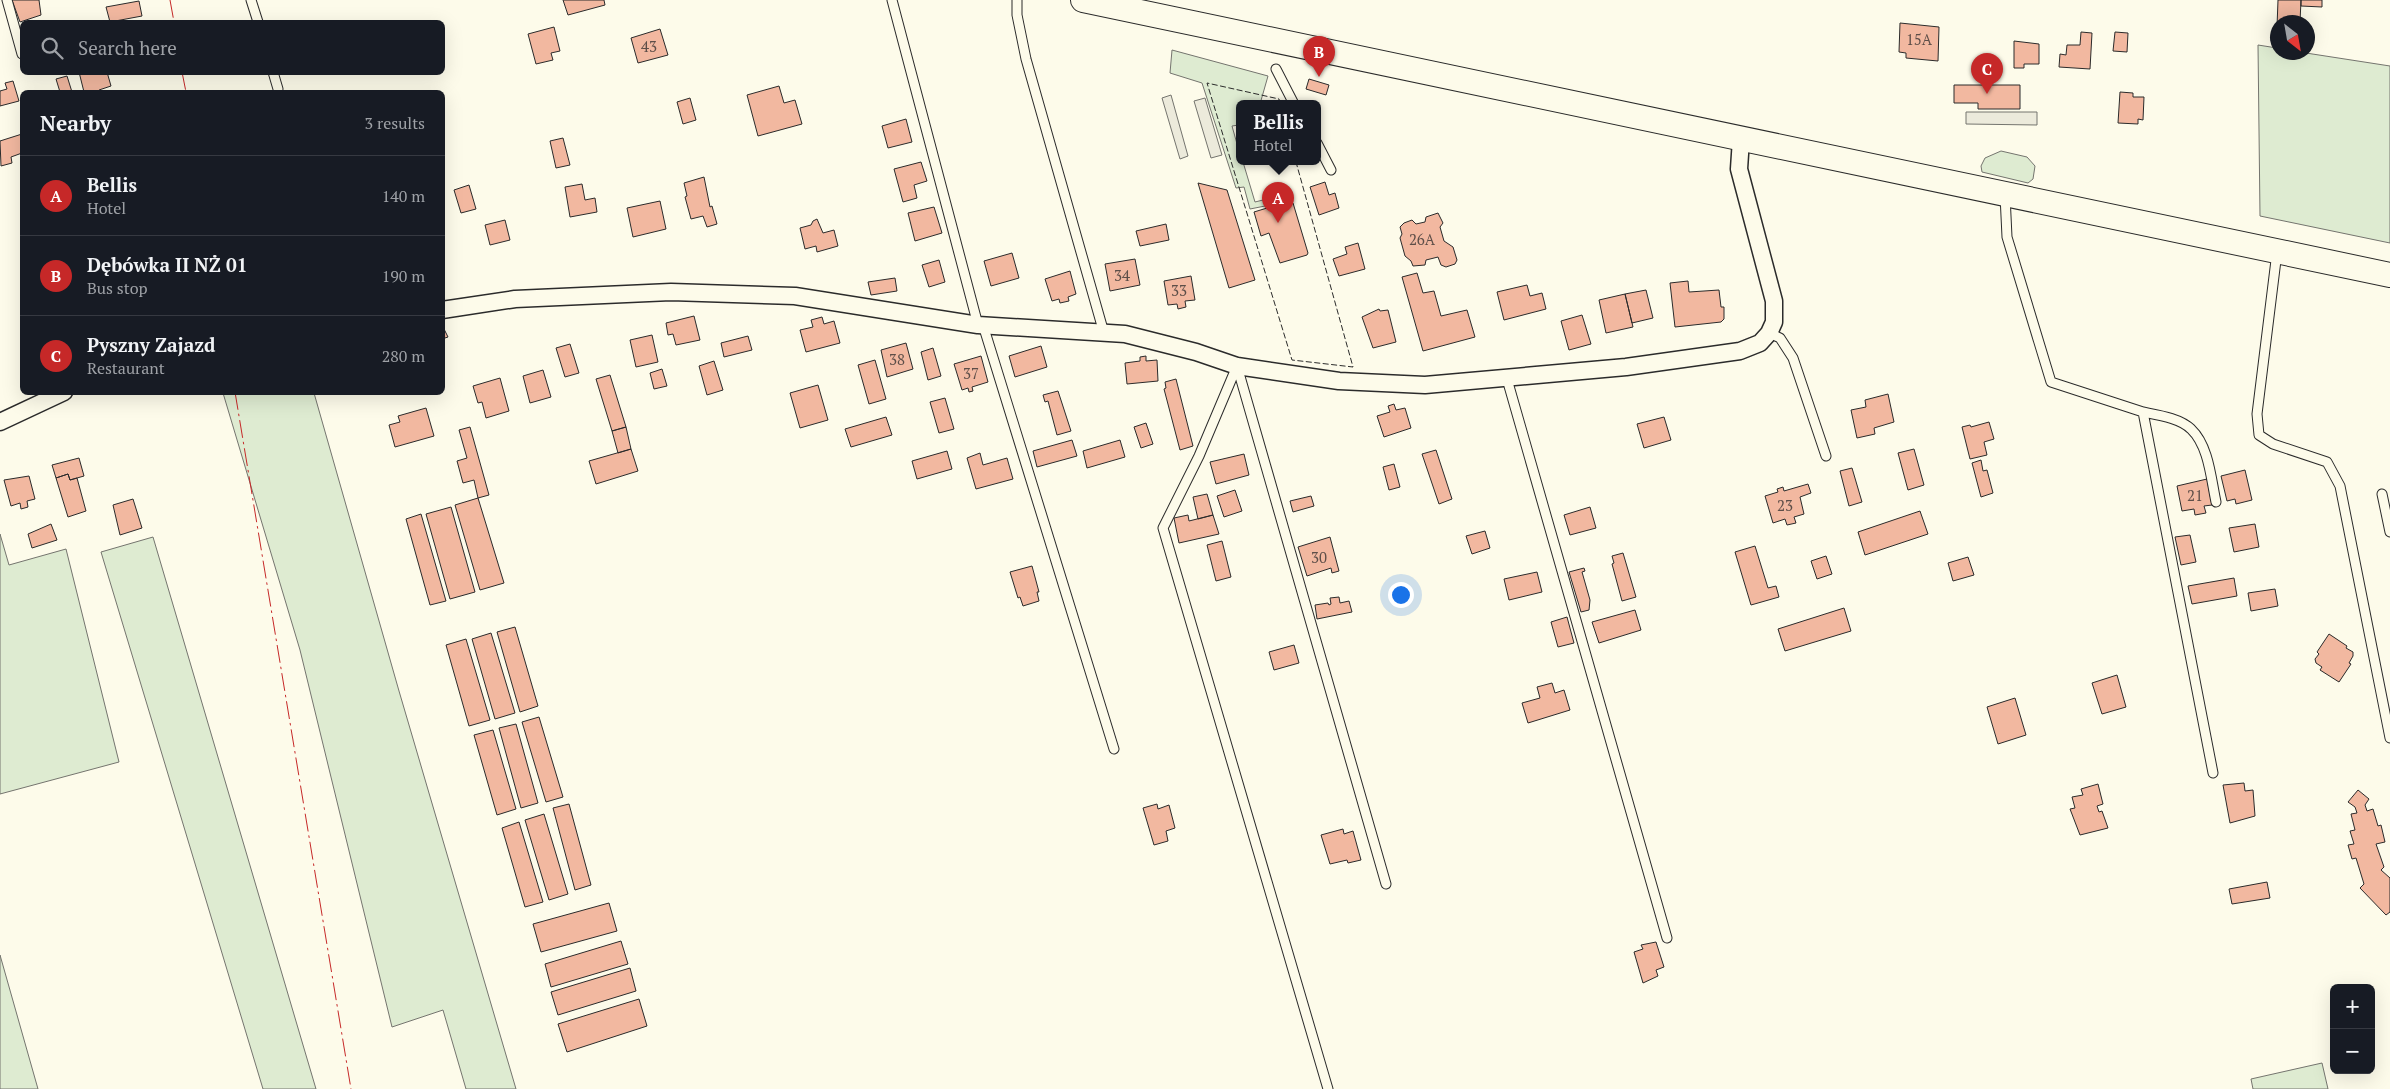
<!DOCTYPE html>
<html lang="en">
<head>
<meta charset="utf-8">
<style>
  :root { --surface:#171b24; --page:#242831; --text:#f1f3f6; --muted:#9ea1a6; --line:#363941; --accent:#c62828 }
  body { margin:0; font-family:"PT Serif",serif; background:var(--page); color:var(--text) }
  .controls { position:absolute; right:15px; bottom:15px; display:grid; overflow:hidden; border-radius:8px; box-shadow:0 5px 20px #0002 }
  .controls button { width:45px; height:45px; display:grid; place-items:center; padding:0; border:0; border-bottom:1px solid var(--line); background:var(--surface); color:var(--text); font:25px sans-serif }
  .compass { position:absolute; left:2270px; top:15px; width:45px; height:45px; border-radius:50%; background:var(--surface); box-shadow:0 5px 20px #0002; rotate:149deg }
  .you { position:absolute; left:1400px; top:594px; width:18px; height:18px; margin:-12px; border:4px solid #fff; border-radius:50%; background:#1a73e8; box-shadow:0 0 0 8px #1a73e833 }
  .badge { display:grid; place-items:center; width:32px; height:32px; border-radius:50%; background:var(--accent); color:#fff; font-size:16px; font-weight:700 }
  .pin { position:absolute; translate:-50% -41px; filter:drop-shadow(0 1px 2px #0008) }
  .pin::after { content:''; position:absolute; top:26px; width:18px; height:15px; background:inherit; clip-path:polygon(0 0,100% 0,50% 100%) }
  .popup { position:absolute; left:1236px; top:100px; width:85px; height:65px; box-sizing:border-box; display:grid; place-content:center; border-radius:8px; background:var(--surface); filter:drop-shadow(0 1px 4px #0005); font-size:16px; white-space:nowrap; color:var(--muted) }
  .popup b { font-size:19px; color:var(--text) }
  .popup::after { content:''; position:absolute; left:50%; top:100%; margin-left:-10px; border:10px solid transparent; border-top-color:var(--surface) }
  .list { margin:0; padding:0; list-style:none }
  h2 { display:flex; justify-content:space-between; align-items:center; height:65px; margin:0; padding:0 20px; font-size:21px }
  h2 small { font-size:16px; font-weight:400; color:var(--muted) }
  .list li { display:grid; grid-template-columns:32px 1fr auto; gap:15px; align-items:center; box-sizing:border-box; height:80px; padding:0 20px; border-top:1px solid var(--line) }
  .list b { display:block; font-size:19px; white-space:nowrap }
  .list p { margin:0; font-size:16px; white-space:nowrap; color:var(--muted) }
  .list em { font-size:16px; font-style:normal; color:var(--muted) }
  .icon { flex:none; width:28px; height:28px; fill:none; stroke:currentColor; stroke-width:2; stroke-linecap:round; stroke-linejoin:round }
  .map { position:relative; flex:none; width:2390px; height:1089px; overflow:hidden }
  .search { position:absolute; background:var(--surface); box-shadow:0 5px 20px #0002; left:20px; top:20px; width:425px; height:55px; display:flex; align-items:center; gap:12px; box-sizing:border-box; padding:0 18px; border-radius:8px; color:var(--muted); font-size:19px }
  .panel { position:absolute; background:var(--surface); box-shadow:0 5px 20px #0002; left:20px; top:90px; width:425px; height:305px; border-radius:8px }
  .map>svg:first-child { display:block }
  .green { fill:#deebd1; stroke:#74746e }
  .parking { fill:#eceadb; stroke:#74746e }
  .building { fill:#f2b8a0; stroke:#2b2b2b }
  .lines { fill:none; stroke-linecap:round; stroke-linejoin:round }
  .lane-casing { stroke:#2b2b2b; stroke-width:11 }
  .street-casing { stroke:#2b2b2b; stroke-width:19 }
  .secondary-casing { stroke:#2b2b2b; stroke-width:26 }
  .lane { stroke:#fdfbea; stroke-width:9 }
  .street { stroke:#fdfbea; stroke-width:16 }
  .secondary { stroke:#fdfbea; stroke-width:24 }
  .fence { stroke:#2b2b2b; stroke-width:1; stroke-dasharray:6 2.5; stroke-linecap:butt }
  .power { stroke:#c62828; stroke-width:1; stroke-dasharray:18 4 2.5 4; stroke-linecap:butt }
  .labels { text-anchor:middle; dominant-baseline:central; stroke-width:4; stroke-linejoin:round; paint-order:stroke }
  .number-label { font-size:15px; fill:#5d4e48 }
</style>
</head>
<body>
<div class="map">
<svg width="2390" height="1089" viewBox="0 0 2390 1089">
  <rect width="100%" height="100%" fill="#fdfbea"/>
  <path class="green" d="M 2258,45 L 2277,48 L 2278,52 L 2306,53 L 2390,66 L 2390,243 L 2260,216 Z
    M 1172,50 L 1268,76 L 1260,104 L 1239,104 L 1239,125 L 1232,126 L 1239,151 L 1239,162 L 1243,162 L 1255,202 L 1263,200 L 1265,206 L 1250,209 L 1244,187 L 1236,188 L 1202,83 L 1170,73 Z
    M 2001,151 L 2027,157 L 2035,166 L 2033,179 L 2028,183 L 1982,172 L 1981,166 L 1985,158 Z
    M 223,393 L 314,393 L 399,691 L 516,1089 L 466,1089 L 443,1010 L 392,1027 L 300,650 Z
    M 0,534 L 9,565 L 66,549 L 119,762 L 0,794 Z
    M 153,537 L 316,1089 L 263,1089 L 101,552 Z
    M 0,955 L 38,1089 L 0,1089 Z
    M 2322,1063 L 2328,1089 L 2253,1089 L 2251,1079 Z"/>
  <path class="parking" d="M 1171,95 L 1188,156 L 1180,159 L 1162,98 Z
    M 1205,98 L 1222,155 L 1211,158 L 1194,101 Z
    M 1966,112 L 2037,112 L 2037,125 L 1966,124 Z"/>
  <path class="building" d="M 12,0 L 39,0 L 41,15 L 20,22 Z
    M 563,0 L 604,0 L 605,5 L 568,15 Z
    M 2278,0 L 2301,0 L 2300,22 L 2278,22 L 2277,27 Z
    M 2301,0 L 2322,0 L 2322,7 L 2301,6 Z
    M 139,1 L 142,16 L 110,22 L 106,7 Z
    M 1900,23 L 1939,27 L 1938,61 L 1906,58 L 1906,53 L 1899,52 Z
    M 554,27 L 560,51 L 551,53 L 553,60 L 536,64 L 528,34 Z
    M 660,29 L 668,55 L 638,63 L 631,38 Z
    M 2081,32 L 2092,33 L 2090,69 L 2059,67 L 2060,54 L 2066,55 L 2067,45 L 2080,45 Z
    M 2115,32 L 2128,33 L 2127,52 L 2113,51 Z
    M 2014,41 L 2039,44 L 2039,64 L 2024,64 L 2024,68 L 2014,68 Z
    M 79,72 L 107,72 L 111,86 L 99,90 L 100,92 L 84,92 Z
    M 67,76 L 72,92 L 60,92 L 56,79 Z
    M 1309,79 L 1329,85 L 1326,95 L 1306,89 Z
    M 13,81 L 19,101 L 0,106 L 0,91 L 7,89 L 5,83 Z
    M 1954,85 L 2020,85 L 2020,109 L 1978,109 L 1978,103 L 1954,103 Z
    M 779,86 L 784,103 L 795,100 L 802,124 L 758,136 L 747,95 Z
    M 2120,92 L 2133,93 L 2133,97 L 2144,97 L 2143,120 L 2138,119 L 2138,124 L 2118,123 Z
    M 690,98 L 696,120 L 683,124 L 677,102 Z
    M 906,119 L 912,142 L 888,148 L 882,126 Z
    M 22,134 L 22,153 L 11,157 L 12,163 L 1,166 L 0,141 Z
    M 563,138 L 570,165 L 556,168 L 550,141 Z
    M 921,162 L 927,181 L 914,185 L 917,198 L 903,202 L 894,169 Z
    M 704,177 L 710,207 L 712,206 L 717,224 L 707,227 L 703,216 L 691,219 L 685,197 L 687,196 L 684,183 Z
    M 1325,182 L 1329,195 L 1335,193 L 1339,208 L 1319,215 L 1310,187 Z
    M 1198,183 L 1227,190 L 1255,280 L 1229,288 Z
    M 582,184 L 585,200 L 595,198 L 597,212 L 570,217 L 565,187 Z
    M 469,185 L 476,209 L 461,213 L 454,190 Z
    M 660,201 L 666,229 L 633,237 L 627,208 Z
    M 1290,201 L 1293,203 L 1308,253 L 1307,255 L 1280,263 L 1269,233 L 1261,236 L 1254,212 Z
    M 934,207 L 942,233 L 915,241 L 908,213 Z
    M 1438,213 L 1443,223 L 1440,227 L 1444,241 L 1453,247 L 1457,260 L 1455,264 L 1446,267 L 1441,265 L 1438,257 L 1426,260 L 1425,265 L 1413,266 L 1411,261 L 1405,256 L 1400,238 L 1402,234 L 1400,227 L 1404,223 L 1412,220 L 1416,224 L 1425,222 L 1426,217 Z
    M 817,219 L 823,233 L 834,230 L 838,246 L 817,252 L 816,246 L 805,249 L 800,228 L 811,225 L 813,221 Z
    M 505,220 L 510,240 L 490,245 L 485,225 Z
    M 1166,224 L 1169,240 L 1140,246 L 1136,231 Z
    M 1358,243 L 1365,269 L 1339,276 L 1333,259 L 1347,254 L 1345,247 Z
    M 1012,253 L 1019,278 L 991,286 L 984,261 Z
    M 1135,259 L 1140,285 L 1110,291 L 1105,264 Z
    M 939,260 L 945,282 L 929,287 L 922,265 Z
    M 1070,271 L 1076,294 L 1068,297 L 1069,301 L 1060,303 L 1059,299 L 1052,301 L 1045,279 Z
    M 1417,273 L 1423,293 L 1434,291 L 1441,316 L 1467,310 L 1475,337 L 1423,351 L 1402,277 Z
    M 1191,276 L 1195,300 L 1185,301 L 1186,307 L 1178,309 L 1177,304 L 1168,305 L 1164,281 Z
    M 895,278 L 897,291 L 871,295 L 868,282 Z
    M 1688,281 L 1689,292 L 1719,290 L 1721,307 L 1724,307 L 1724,319 L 1721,322 L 1675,327 L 1670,283 Z
    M 1527,285 L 1530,296 L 1542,293 L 1546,309 L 1504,320 L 1497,292 Z
    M 1646,290 L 1653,318 L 1632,323 L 1625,294 Z
    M 1625,294 L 1633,327 L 1606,333 L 1599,300 Z
    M 1379,309 L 1380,311 L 1388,310 L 1396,342 L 1373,348 L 1362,317 Z
    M 1582,315 L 1591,344 L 1569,350 L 1561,321 Z
    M 694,316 L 700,340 L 676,345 L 673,334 L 668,335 L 666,323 Z
    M 822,317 L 824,324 L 834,321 L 840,343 L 806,352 L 800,330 L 813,327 L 811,320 Z
    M 442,325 L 448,337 L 442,339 Z
    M 652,335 L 658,362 L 636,367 L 630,340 Z
    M 748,336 L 752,350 L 724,357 L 721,343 Z
    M 906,343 L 913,369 L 887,377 L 881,350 Z
    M 570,344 L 579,373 L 565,377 L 556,348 Z
    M 1041,346 L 1047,367 L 1015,377 L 1009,356 Z
    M 933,348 L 941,376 L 928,380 L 921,352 Z
    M 981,356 L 988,382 L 972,387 L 973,391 L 969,392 L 968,388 L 962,390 L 954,364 Z
    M 1146,356 L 1146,361 L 1157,360 L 1158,381 L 1127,384 L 1125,363 L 1140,361 L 1140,357 Z
    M 875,360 L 886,399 L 869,404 L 858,365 Z
    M 714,361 L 723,390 L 707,395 L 699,366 Z
    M 662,369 L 667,386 L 654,389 L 650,373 Z
    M 543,370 L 551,397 L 530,403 L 523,376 Z
    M 610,375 L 626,427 L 612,431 L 596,379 Z
    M 500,378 L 509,411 L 486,418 L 482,402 L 478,403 L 473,386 Z
    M 1176,379 L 1193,446 L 1180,450 L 1164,389 L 1166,388 L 1165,382 Z
    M 818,385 L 828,420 L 800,428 L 790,393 Z
    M 1058,391 L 1071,431 L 1057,435 L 1048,401 L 1045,402 L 1043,395 Z
    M 1888,394 L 1894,422 L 1874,428 L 1875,434 L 1857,438 L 1851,410 L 1866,407 L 1865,400 Z
    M 945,398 L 954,429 L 939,433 L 930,402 Z
    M 1394,404 L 1396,410 L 1405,408 L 1411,428 L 1384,437 L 1377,416 L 1390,412 L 1388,406 Z
    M 426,408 L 434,436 L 395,447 L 389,425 L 400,422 L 398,416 Z
    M 886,417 L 892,435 L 851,447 L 845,429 Z
    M 1664,417 L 1671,440 L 1644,448 L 1637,424 Z
    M 1989,422 L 1994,439 L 1984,442 L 1987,455 L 1970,459 L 1962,427 L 1970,425 L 1971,427 Z
    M 1146,423 L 1153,444 L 1141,448 L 1134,427 Z
    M 470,427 L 489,495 L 478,498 L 474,480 L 463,483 L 457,461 L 467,458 L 459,430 Z
    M 626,427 L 631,449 L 618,453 L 612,431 Z
    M 1072,440 L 1077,456 L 1037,467 L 1033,451 Z
    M 1120,440 L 1125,457 L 1087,468 L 1083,451 Z
    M 631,449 L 638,471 L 596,484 L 589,461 Z
    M 1914,449 L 1924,485 L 1908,490 L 1898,453 Z
    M 1436,450 L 1452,499 L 1439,504 L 1422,454 Z
    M 947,451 L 952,469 L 917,479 L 912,461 Z
    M 980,453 L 983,465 L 1007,458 L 1013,479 L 976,489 L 967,458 Z
    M 1244,454 L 1249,475 L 1216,484 L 1210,462 Z
    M 79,458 L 84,476 L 70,480 L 68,474 L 56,478 L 52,465 Z
    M 1981,460 L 1983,471 L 1987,470 L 1993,493 L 1981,497 L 1972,463 Z
    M 1394,464 L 1400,487 L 1389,490 L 1383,467 Z
    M 1852,468 L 1862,502 L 1849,506 L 1840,471 Z
    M 2245,470 L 2252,500 L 2236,504 L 2235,499 L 2227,501 L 2221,476 Z
    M 68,474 L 70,480 L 77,478 L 86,511 L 68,517 L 56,478 Z
    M 29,476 L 35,499 L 27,501 L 28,507 L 21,509 L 20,503 L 11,506 L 4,480 Z
    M 2207,479 L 2212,505 L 2204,506 L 2206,513 L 2195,515 L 2194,509 L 2182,511 L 2177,486 Z
    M 1808,484 L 1811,493 L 1800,497 L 1804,514 L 1794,517 L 1796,523 L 1787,525 L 1785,519 L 1773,523 L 1765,496 L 1778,492 L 1777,489 L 1783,487 L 1784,491 Z
    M 1235,490 L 1242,511 L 1224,517 L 1217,496 Z
    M 1207,494 L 1213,515 L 1198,519 L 1193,497 Z
    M 1311,496 L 1314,506 L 1293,512 L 1290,501 Z
    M 478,498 L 504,583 L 480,590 L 455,505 Z
    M 133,499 L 142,528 L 120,535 L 113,505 Z
    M 451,507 L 475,592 L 450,599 L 426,514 Z
    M 1590,507 L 1596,528 L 1570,535 L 1564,515 Z
    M 1920,511 L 1928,534 L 1865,555 L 1858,532 Z
    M 421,514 L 446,601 L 430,605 L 406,519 Z
    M 1188,515 L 1189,521 L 1213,515 L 1219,534 L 1179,543 L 1174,518 Z
    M 51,524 L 57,540 L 32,548 L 28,534 Z
    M 2255,524 L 2259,547 L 2234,552 L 2229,528 Z
    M 1485,531 L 1490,548 L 1472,554 L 1466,536 Z
    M 2190,535 L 2196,562 L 2181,565 L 2175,537 Z
    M 1330,537 L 1339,571 L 1332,573 L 1331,568 L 1307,576 L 1298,547 Z
    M 1222,541 L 1231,577 L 1216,581 L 1207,545 Z
    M 1755,546 L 1768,588 L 1776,586 L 1779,597 L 1751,605 L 1735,552 Z
    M 1623,553 L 1636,597 L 1622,601 L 1612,564 L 1614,563 L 1612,556 Z
    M 1826,556 L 1832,574 L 1817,579 L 1811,561 Z
    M 1968,557 L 1974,575 L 1953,581 L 1948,563 Z
    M 1032,566 L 1039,592 L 1037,592 L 1039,601 L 1023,606 L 1020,597 L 1018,598 L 1010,572 Z
    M 1584,568 L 1585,571 L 1582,572 L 1590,600 L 1589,610 L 1581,612 L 1569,572 Z
    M 1537,572 L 1542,592 L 1509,600 L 1504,579 Z
    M 2234,578 L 2237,596 L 2192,604 L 2188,586 Z
    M 2275,589 L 2278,606 L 2251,611 L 2248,593 Z
    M 1339,597 L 1340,603 L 1349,601 L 1352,612 L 1317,619 L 1315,605 L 1328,603 L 1329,605 L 1331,604 L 1330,598 Z
    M 1844,608 L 1851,631 L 1785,651 L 1778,629 Z
    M 1635,610 L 1641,630 L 1599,643 L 1592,622 Z
    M 1567,617 L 1574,643 L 1558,647 L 1551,622 Z
    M 515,627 L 538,706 L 520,712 L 497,632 Z
    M 491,633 L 515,713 L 495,719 L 472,639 Z
    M 2329,634 L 2347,646 L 2346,648 L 2353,652 L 2353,656 L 2349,663 L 2351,664 L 2339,682 L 2320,670 L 2322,667 L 2316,663 L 2315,659 L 2319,654 L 2317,652 Z
    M 466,639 L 490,720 L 469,726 L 446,645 Z
    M 1294,645 L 1299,663 L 1274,670 L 1269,652 Z
    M 2117,675 L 2126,707 L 2102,714 L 2092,683 Z
    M 1552,683 L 1555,693 L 1564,690 L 1570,710 L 1528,723 L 1522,703 L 1540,698 L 1537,687 Z
    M 2015,698 L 2026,735 L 1998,744 L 1987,707 Z
    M 539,717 L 563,797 L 546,802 L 522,722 Z
    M 516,724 L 538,803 L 521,808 L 499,728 Z
    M 493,730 L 516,809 L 497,815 L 474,735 Z
    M 2244,783 L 2245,791 L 2253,790 L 2255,816 L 2230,823 L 2223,785 Z
    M 2098,784 L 2103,804 L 2097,806 L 2099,812 L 2102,811 L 2108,828 L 2080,835 L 2070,809 L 2075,808 L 2072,797 L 2083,795 L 2081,789 Z
    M 2358,790 L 2369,799 L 2365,805 L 2367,811 L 2373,809 L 2378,826 L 2381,825 L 2385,842 L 2376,844 L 2384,867 L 2381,870 L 2390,878 L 2390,912 L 2386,915 L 2360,888 L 2364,884 L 2356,858 L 2352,859 L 2348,845 L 2354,844 L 2350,831 L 2355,830 L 2351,814 L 2357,813 L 2355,807 L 2348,802 Z
    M 569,804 L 591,885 L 575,890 L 553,808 Z
    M 1157,804 L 1158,809 L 1169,805 L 1175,828 L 1166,831 L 1168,841 L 1154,845 L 1143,808 Z
    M 544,814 L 568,894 L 549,900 L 525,820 Z
    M 519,822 L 543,902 L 525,907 L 502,828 Z
    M 1343,829 L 1344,834 L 1353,831 L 1361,860 L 1348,863 L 1347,860 L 1330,864 L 1321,835 Z
    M 2267,882 L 2270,898 L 2232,904 L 2229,889 Z
    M 609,903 L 617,931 L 541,952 L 533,924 Z
    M 621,941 L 628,964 L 551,987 L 545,964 Z
    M 1656,942 L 1664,967 L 1656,970 L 1658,976 L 1643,983 L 1634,952 L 1643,949 L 1641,945 Z
    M 630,968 L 636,991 L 558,1015 L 551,992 Z
    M 639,999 L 647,1026 L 567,1052 L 558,1024 Z"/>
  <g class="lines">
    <defs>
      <path id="lane" d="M 7,0 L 22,54
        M 251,0 L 258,22
        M 892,0 L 978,325
        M 1017,0 L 1017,15 L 1026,59 L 1104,333
        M 1276,69 L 1294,104
        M 273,72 L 278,89
        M 1317,143 L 1331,170
        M 2005,195 L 2007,237 L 2051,382 L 2143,412 L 2213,773
        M 2277,252 L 2257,414 L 2259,435 L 2273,444 L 2327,462 L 2340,486 L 2390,738
        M 983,325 L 1114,749
        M 1769,333 L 1780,338 L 1793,358 L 1826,456
        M 1237,366 L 1199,456 L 1163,528 L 1328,1089
        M 1237,366 L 1386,884
        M 1507,379 L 1667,938
        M 2143,412 C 2158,415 2180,418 2191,429 C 2209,446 2211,479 2216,502
        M 2382,494 L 2390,532"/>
      <path id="street" d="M 442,310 L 515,299 L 671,292 L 795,296 L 978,325 L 1125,334 L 1196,352 L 1237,366 L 1339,381 L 1425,385 L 1626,367 L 1740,351 L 1760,343 L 1769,333 L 1774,322 L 1774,301 L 1739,169 L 1741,139
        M 0,422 L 64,392"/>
      <path id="secondary" d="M 1083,0 L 2390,275"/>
    </defs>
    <use href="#lane" class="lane-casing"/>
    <use href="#street" class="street-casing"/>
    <use href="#secondary" class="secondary-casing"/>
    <use href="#lane" class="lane"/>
    <use href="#street" class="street"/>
    <use href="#secondary" class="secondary"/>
    <path class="fence" d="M 1280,104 L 1279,99 L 1207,83 L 1292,360 L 1353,367 L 1296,162"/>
    <path class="power" d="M 170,0 L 174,22
      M 182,72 L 186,92
      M 235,392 L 351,1089"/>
  </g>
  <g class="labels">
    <g class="number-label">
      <text x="1919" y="39">15A</text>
      <text x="649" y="46">43</text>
      <text x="1422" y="239">26A</text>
      <text x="1122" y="275">34</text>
      <text x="1179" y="290">33</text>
      <text x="897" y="359">38</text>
      <text x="971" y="373">37</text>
      <text x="2195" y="495">21</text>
      <text x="1785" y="505">23</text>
      <text x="1319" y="557">30</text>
    </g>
  </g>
</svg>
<div class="controls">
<button>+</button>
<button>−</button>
</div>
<svg class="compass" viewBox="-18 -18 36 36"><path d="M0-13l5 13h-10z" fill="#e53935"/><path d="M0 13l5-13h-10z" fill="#9ea1a6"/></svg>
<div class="you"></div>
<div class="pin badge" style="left:1278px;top:223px">A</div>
<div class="popup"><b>Bellis</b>Hotel</div>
<div class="pin badge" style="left:1319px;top:77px">B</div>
<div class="pin badge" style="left:1987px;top:94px">C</div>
<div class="search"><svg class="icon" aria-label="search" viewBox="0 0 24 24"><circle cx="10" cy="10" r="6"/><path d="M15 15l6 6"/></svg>Search here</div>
<section class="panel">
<h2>Nearby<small>3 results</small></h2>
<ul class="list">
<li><span class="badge">A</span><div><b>Bellis</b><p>Hotel</p></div><em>140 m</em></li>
<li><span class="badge">B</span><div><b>Dębówka II NŻ 01</b><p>Bus stop</p></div><em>190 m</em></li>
<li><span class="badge">C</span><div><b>Pyszny Zajazd</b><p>Restaurant</p></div><em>280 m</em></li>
</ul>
</section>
</div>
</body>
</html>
